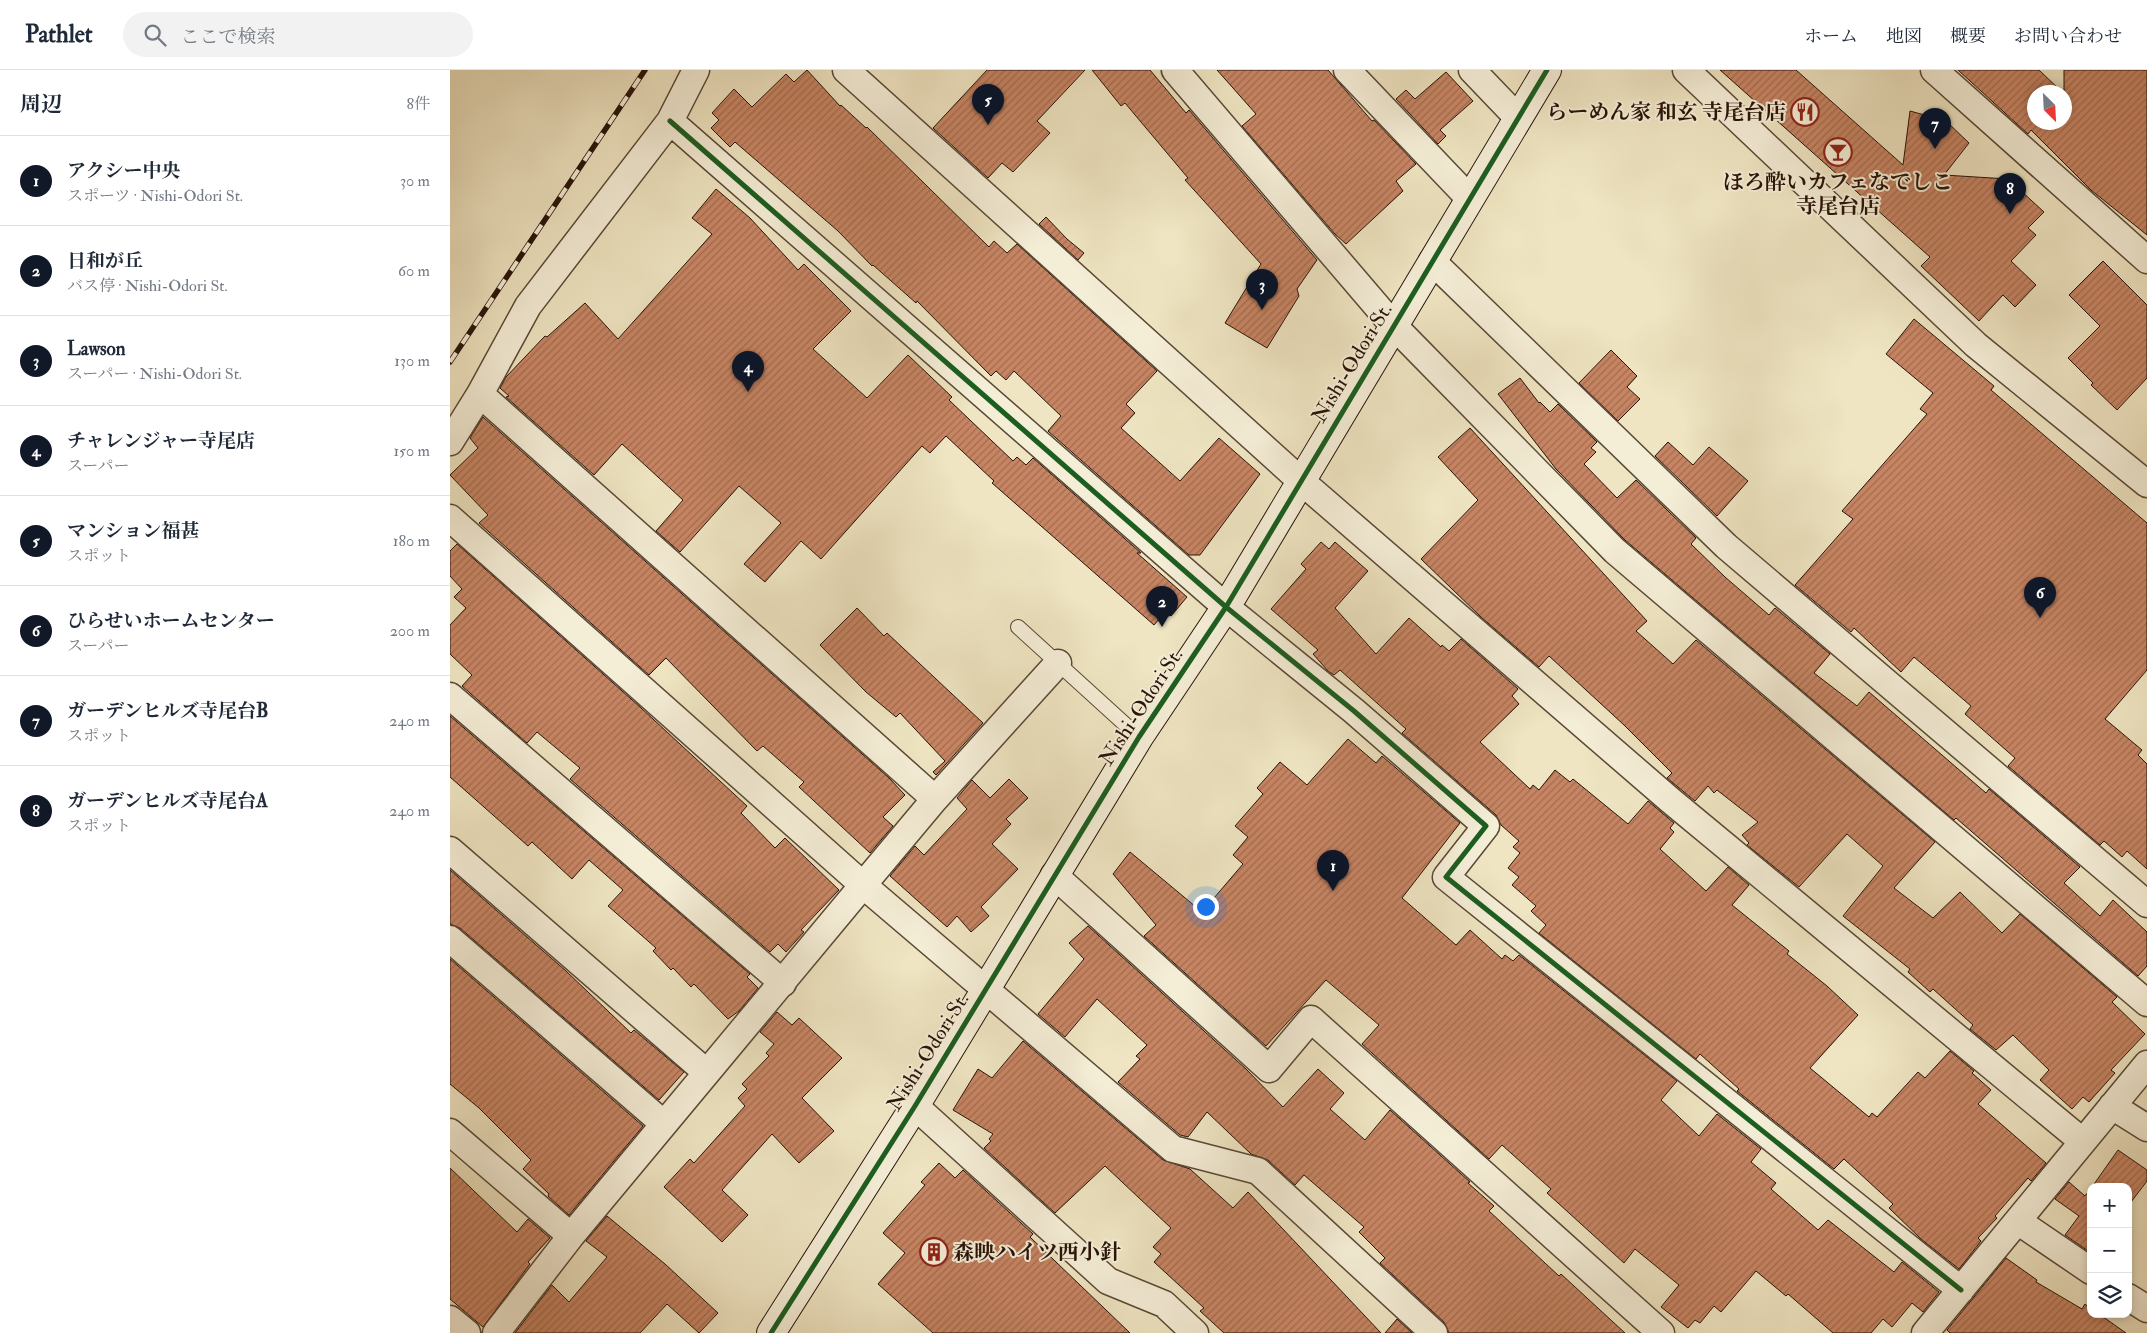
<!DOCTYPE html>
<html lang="ja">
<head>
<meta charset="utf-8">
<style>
  :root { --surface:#fff; --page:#f2f2f3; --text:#1f2937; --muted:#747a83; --line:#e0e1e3; --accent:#111827 }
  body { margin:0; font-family:"IM FELL Double Pica","Noto Serif JP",serif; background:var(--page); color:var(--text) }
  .controls { position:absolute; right:15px; bottom:15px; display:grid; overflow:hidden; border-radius:10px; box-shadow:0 2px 8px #0003 }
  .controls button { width:45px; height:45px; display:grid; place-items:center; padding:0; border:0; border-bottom:1px solid var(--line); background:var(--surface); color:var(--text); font:25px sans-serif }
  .compass { position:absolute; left:1577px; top:15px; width:45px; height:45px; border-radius:50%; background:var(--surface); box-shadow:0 2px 8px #0003; rotate:156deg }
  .you { position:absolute; left:755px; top:836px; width:18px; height:18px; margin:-12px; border:4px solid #fff; border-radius:50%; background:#1a73e8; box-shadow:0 0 0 8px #1a73e833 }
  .badge { display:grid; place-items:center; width:32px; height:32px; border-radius:50%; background:var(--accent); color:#fff; font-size:16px; font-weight:700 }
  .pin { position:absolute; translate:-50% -41px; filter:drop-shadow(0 1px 2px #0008) }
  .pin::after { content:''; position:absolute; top:26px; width:18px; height:15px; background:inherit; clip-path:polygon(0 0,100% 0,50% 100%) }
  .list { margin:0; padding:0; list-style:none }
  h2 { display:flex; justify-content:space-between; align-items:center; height:65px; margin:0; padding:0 20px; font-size:21px }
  h2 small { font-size:16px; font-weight:400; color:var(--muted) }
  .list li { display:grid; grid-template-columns:32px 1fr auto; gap:15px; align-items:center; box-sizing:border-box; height:90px; padding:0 20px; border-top:1px solid var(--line) }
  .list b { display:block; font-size:19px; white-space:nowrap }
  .list p { margin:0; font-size:16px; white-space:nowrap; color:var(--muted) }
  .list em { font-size:16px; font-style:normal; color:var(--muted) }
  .icon { flex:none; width:28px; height:28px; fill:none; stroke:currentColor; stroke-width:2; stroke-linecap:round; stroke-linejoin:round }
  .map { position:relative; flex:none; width:1697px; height:1263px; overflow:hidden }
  header { display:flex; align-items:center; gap:30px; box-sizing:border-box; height:70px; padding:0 25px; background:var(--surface); border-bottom:1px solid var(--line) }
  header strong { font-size:24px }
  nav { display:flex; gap:28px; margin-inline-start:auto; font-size:18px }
  .search { width:350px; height:45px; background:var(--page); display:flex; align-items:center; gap:12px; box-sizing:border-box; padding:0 18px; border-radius:28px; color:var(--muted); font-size:19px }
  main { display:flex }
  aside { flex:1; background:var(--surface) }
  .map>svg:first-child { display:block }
  .building { fill:url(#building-hatch); stroke:#281308 }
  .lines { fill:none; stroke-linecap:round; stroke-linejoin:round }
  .lane-casing { stroke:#5a4836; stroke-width:16 }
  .street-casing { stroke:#5a4836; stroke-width:29 }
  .secondary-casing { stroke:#281308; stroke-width:30 }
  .lane { stroke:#f5eed7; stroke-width:14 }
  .street { stroke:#f5eed7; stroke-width:26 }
  .secondary { stroke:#f5eed7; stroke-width:28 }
  .rail-casing { stroke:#281308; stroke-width:5.5 }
  .rail { stroke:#f5eed7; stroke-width:4; stroke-dasharray:11; stroke-linecap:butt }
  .cycleway-casing { stroke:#f5eed7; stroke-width:8 }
  .cycleway { stroke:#1b5e20; stroke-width:5 }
  .labels { text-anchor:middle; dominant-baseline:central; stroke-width:4; stroke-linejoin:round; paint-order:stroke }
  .poi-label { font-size:21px; font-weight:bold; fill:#281308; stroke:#f5eed7; text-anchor:end }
  .street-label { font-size:21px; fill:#281308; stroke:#f5eed7 }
</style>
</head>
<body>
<header>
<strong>Pathlet</strong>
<div class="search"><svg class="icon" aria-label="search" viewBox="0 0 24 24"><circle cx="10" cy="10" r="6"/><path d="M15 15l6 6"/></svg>ここで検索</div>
<nav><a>ホーム</a><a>地図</a><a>概要</a><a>お問い合わせ</a></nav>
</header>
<main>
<aside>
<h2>周辺<small>8件</small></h2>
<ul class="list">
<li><span class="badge">1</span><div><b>アクシー中央</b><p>スポーツ · Nishi-Odori St.</p></div><em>30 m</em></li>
<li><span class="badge">2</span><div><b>日和が丘</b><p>バス停 · Nishi-Odori St.</p></div><em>60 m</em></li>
<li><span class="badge">3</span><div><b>Lawson</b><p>スーパー · Nishi-Odori St.</p></div><em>130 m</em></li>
<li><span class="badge">4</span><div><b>チャレンジャー寺尾店</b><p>スーパー</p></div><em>150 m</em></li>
<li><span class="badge">5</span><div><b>マンション福甚</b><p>スポット</p></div><em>180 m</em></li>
<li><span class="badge">6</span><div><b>ひらせいホームセンター</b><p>スーパー</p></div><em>200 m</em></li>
<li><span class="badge">7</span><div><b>ガーデンヒルズ寺尾台B</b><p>スポット</p></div><em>240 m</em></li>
<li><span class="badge">8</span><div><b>ガーデンヒルズ寺尾台A</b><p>スポット</p></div><em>240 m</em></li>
</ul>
</aside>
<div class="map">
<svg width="1697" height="1263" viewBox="0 0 1697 1263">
  <defs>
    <pattern id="building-hatch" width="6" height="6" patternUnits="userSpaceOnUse" patternTransform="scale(1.25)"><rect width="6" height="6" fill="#c88564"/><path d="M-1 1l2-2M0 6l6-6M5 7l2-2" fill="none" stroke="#a26c50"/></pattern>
  </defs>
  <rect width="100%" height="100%" fill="#efe5c2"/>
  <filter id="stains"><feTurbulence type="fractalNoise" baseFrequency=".004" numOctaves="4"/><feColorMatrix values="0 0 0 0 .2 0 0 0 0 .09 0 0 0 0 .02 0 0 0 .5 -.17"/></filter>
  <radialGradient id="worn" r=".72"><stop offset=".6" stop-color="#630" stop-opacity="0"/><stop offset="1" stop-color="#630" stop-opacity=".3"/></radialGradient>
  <path class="building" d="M 357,0 L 390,36 L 391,35 L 416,58 L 417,57 L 539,177 L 544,171 L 557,183 L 567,174 L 707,301 L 676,334 L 685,343 L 671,358 L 730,411 L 769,368 L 810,404 L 750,485 L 739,485 L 598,361 L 611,346 L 564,301 L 556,310 L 546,301 L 541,306 L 467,231 L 466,233 L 423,195 L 422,196 L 388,161 L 285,72 L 280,77 L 261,58 L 269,50 L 262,43 L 284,19 L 302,37 L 336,4 L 344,12 Z
    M 537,0 L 635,0 L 587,51 L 600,63 L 563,102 L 552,93 L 538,108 L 483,58 Z
    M 642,0 L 700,0 L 736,43 L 739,40 L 867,190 L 847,219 L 849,226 L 817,278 L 775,253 L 811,194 L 735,110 L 738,108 L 675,33 L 671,36 Z
    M 767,0 L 878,0 L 922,51 L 924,50 L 966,94 L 946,111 L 953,121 L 896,174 L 885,164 L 792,56 L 806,44 Z
    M 1270,0 L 1346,0 L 1453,95 L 1460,41 L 1496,51 L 1519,73 L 1494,105 L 1558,109 L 1594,142 L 1578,158 L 1586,165 L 1561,191 L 1586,215 L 1565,237 L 1553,225 L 1529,251 L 1471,196 L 1480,187 Z
    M 1508,0 L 1589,0 L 1612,22 L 1584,22 L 1584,52 L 1614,52 L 1614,0 L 1697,0 L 1697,165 L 1641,120 L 1581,60 L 1578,64 Z
    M 996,2 L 1023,31 L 990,60 L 996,66 L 988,74 L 946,29 L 956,20 L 965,29 Z
    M 266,119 L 300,148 L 348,200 L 354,194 L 401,241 L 363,279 L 417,328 L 458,285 L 502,327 L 499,330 L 563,391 L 567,387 L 576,395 L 583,388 L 691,483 L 687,483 L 737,527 L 721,546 L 716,541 L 704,555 L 542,413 L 544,411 L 496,366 L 480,383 L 472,376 L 371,489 L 351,471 L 315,512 L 294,494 L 331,453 L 289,416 L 230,482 L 206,461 L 233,430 L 172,374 L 144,405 L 56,327 L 59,326 L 50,318 L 56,307 L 95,266 L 97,267 L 135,233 L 168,269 L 262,164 L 242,148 Z
    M 596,147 L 617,169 L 634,183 L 628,190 L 589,154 Z
    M 1653,191 L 1697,235 L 1697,308 L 1667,340 L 1641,315 L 1643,313 L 1618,288 L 1650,256 L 1619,225 Z
    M 1464,249 L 1544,316 L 1541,320 L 1697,453 L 1697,600 L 1655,649 L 1692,680 L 1688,685 L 1697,694 L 1697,799 L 1677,781 L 1672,787 L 1654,771 L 1650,775 L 1558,696 L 1565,688 L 1515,644 L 1521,636 L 1464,587 L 1451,602 L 1404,558 L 1401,562 L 1345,515 L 1403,449 L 1392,441 L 1477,344 L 1470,339 L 1483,323 L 1436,284 Z
    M 1161,280 L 1187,306 L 1177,317 L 1190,329 L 1168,351 L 1129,313 Z
    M 1070,308 L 1089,333 L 1090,332 L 1100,342 L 1108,334 L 1147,372 L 1141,378 L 1146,382 L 1134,394 L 1167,428 L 1186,410 L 1246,468 L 1241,474 L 1275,507 L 1319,545 L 1325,538 L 1380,584 L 1364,603 L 1407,636 L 1419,622 L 1536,723 L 1539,719 L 1630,797 L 1614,813 L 1650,846 L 1663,830 L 1697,862 L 1697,896 L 1688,906 L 1506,748 L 1504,750 L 1175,470 L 1106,399 L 1048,324 Z
    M 33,347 L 439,708 L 455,725 L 433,747 L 443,756 L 420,783 L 349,717 L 354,712 L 313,676 L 307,681 L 216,588 L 199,605 L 29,453 L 38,445 L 0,405 L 28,378 L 20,368 Z
    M 1020,358 L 1197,551 L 1186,561 L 1223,594 L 1246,570 L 1485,772 L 1444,818 L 1483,848 L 1510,822 L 1552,863 L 1570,844 L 1667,927 L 1662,932 L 1695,964 L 1661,1000 L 1665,1003 L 1639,1032 L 1633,1027 L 1622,1039 L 1590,1010 L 1599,1000 L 1563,965 L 1546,980 L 1520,959 L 1523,955 L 1483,919 L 1480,922 L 1458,902 L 1460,899 L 1393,846 L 1433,796 L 1397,764 L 1349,817 L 1297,775 L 1299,773 L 1292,765 L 1308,752 L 1267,720 L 1264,723 L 1258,716 L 1245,731 L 1217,708 L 1222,703 L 1174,655 L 1099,586 L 1089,597 L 1031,547 L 971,489 L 1028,430 L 988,387 Z
    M 1218,372 L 1243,395 L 1259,377 L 1298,411 L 1267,446 L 1205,386 Z
    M 871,472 L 879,479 L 885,472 L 918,501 L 885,538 L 926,584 L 959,548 L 991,577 L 992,575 L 999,581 L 1011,569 L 1068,619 L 1062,626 L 1069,634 L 1030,672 L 1080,719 L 1083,715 L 1089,720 L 1105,700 L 1120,712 L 1123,709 L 1178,754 L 1198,731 L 1224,753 L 1220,758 L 1224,762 L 1210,779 L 1256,821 L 1278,797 L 1299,815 L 1282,835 L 1339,881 L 1337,884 L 1377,916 L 1408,945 L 1360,998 L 1419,1047 L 1422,1043 L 1427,1047 L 1468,1002 L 1475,1008 L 1500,981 L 1524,1001 L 1522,1003 L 1541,1020 L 1528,1034 L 1596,1093 L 1581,1111 L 1578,1108 L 1545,1146 L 1547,1148 L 1528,1168 L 1531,1171 L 1509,1199 L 1471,1169 L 1439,1138 L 1443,1134 L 1394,1089 L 1384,1099 L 1287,1021 L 1289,1019 L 1250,984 L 1246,989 L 1089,863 L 1096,855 L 1081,841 L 1086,836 L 1062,815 L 1069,807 L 1058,798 L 1070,783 L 1063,777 L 1069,771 L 1051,755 L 1046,745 L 952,663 L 956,659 L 890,600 L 884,605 L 878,601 L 863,584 L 868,580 L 821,539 L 856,499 L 851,494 Z
    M 7,474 L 190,637 L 297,736 L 291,743 L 325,778 L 335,768 L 389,820 L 351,860 L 354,862 L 336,882 L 328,874 L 320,882 L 120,709 L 130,698 L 87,662 L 77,673 L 12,616 L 22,605 L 0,584 L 0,555 L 16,538 L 4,527 L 12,519 L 0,506 L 0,481 Z
    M 407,538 L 434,566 L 437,563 L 533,653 L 486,705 L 483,702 L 495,691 L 450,643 L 446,647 L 416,622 L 370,575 Z
    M 0,646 L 300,904 L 297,907 L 308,918 L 289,941 L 278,949 L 244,914 L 241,917 L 223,898 L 221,900 L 203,881 L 206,878 L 158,836 L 173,820 L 139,790 L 122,809 L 82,772 L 78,776 L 0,707 Z
    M 898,669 L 926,693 L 932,686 L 1010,753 L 952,828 L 1006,875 L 1020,860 L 1052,889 L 1055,885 L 1063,891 L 1069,885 L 1227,1011 L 1211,1030 L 1249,1066 L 1267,1044 L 1311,1079 L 1301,1092 L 1326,1113 L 1321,1119 L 1368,1160 L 1378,1150 L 1444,1202 L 1452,1192 L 1489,1222 L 1473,1242 L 1462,1233 L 1442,1257 L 1433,1249 L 1421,1263 L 1383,1263 L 1338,1224 L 1336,1226 L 1306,1201 L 1271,1242 L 1264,1236 L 1250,1253 L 1245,1250 L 1238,1258 L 1211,1237 L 1229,1215 L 1185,1179 L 1174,1193 L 1097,1123 L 1101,1119 L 1052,1075 L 1039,1089 L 912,974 L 929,955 L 876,910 L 816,976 L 694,866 L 706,855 L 663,804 L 680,782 L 752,842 L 793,794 L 783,785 L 798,767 L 785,756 L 813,724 L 807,718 L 830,692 L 857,715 Z
    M 559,709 L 578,728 L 556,749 L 561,754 L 542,774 L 568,799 L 531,837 L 539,846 L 521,862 L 507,846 L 497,857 L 440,806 L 465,776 L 474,785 L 517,739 L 507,728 L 522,710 L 540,728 Z
    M 0,800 L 116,901 L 181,963 L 184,960 L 234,1002 L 209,1030 L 10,858 L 0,854 Z
    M 638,856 L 796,999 L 833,1037 L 868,999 L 894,1023 L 880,1039 L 915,1070 L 940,1040 L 1020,1112 L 1018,1113 L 1044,1136 L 1039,1141 L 1109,1206 L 1111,1204 L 1175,1263 L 999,1263 L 994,1252 L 930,1193 L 935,1188 L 909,1162 L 914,1157 L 854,1105 L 845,1115 L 818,1090 L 801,1084 L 757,1042 L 738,1067 L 730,1065 L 668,1012 L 690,989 L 686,986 L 697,975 L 647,929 L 615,967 L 588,944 L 634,889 L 619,873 Z
    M 0,889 L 193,1056 L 119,1145 L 98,1126 L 99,1124 L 73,1099 L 81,1090 L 29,1038 L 0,1014 Z
    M 327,942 L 342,955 L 349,948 L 392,988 L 352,1028 L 384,1061 L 349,1093 L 322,1064 L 272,1120 L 298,1145 L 272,1172 L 214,1117 L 240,1089 L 244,1093 L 295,1036 L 288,1028 L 297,1019 L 292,1014 L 319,986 L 316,983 L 324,974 L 310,962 Z
    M 573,971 L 713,1090 L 740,1099 L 783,1138 L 798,1122 L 931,1263 L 774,1263 L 750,1241 L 754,1238 L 704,1192 L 711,1184 L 703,1177 L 721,1158 L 655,1096 L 605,1143 L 534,1078 L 541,1071 L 539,1069 L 543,1064 L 503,1040 L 528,999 L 542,1008 Z
    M 1668,1080 L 1697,1100 L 1697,1111 L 1678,1136 L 1678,1117 L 1642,1117 Z
    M 489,1093 L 505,1108 L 513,1100 L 583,1164 L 580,1167 L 680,1263 L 483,1263 L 428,1214 L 455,1183 L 433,1163 L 475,1115 L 471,1112 Z
    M 0,1098 L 67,1162 L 78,1149 L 100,1168 L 78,1192 L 80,1194 L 33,1257 L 0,1229 Z
    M 1619,1112 L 1635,1126 L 1641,1118 L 1641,1183 L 1615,1165 L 1629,1146 L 1605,1129 Z
    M 157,1146 L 215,1194 L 268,1243 L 249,1263 L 217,1234 L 190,1263 L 65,1263 L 102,1215 L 119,1232 L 157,1187 L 136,1171 Z
    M 1556,1188 L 1587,1210 L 1586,1212 L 1632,1239 L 1635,1234 L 1641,1239 L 1641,1244 L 1649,1244 L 1676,1263 L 1500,1263 L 1497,1260 Z
    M 947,1249 L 962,1263 L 935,1263 Z"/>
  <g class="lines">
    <defs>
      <path id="lane" d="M 568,557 L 689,667"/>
      <path id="street" d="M 396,0 L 851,411 L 1220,730 L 1632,1071
        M 725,0 L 943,255 L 1165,481 L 1697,933
        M 897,0 L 1019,128
        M 1022,0 L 1067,47
        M 1236,0 L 1526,275 L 1697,414
        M 1484,0 L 1697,190
        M 220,51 L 776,537 L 904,641 L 1036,756 L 996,807 L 1511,1220
        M 982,191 L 1276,476 L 1697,834
        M 30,324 L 485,729
        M 0,372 L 30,324 L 78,236 L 220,51 L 246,0
        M 0,448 L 413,815 L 723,1079 L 808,1101 L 984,1263
        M 0,626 L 333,913
        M 0,780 L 256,1002
        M 604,805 L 819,999 L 861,949 L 1211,1263
        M 0,869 L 214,1054
        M 465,1036 L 658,1211 L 714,1234 L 745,1263
        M 1662,1036 L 1697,1058
        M 0,1062 L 121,1166
        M 1569,1152 L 1641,1201
        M 1678,1227 L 1697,1239
        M 0,1249 L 17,1263
        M 46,1263 L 121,1166 L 413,815 L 485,729 L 608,593
        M 1475,1263 L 1697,994"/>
      <path id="secondary" d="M 321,1263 L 465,1036 L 689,667 L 776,537 L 1097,0"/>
    </defs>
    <use href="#lane" class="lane-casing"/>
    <use href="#street" class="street-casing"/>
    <use href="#secondary" class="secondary-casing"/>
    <use href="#lane" class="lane"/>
    <use href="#street" class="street"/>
    <use href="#secondary" class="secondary"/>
    <defs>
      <path id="rail" d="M 0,292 L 195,0"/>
    </defs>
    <use href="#rail" class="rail-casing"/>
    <use href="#rail" class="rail"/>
    <defs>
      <path id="cycleway" d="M 220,51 L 776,537 L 904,641 L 1036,756 L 996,807 L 1511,1220
        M 321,1263 L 465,1036 L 689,667 L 776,537 L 1097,0"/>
    </defs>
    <use href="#cycleway" class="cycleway-casing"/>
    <use href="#cycleway" class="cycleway"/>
  </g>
  <defs>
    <symbol id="restaurant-ring" viewBox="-11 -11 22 22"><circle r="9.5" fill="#f5eed7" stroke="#8f2418" stroke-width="1.5"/><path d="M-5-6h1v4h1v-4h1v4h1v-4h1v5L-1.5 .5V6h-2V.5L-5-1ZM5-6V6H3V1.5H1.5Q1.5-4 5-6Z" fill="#8f2418"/></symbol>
    <symbol id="bar-ring" viewBox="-11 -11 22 22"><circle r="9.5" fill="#f5eed7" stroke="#8f2418" stroke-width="1.5"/><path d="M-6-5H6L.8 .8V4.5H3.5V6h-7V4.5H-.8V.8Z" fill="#8f2418"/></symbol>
    <symbol id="building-ring" viewBox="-11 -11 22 22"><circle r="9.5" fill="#f5eed7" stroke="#8f2418" stroke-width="1.5"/><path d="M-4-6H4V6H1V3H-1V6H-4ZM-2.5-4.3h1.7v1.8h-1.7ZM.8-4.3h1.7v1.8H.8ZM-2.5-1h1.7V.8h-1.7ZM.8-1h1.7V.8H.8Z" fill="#8f2418"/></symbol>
  </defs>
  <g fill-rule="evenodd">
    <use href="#restaurant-ring" x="1339" y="26" width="32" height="32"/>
    <use href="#bar-ring" x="1372" y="66" width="32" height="32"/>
    <use href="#building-ring" x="468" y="1166" width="32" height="32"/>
  </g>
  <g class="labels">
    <g class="poi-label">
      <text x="1336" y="42">らーめん家 和玄 寺尾台店</text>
      <text x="1388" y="112" text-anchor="middle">ほろ酔いカフェなでしこ<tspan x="1388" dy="24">寺尾台店</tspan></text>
      <text x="503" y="1182" text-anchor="start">森映ハイツ西小針</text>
    </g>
    <g class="street-label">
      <text transform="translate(902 293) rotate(-59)">Nishi-Odori St.</text>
      <text transform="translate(691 637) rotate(-57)">Nishi-Odori St.</text>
      <text transform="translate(478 982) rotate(-58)">Nishi-Odori St.</text>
    </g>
  </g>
  <rect width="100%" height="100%" filter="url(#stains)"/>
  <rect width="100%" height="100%" fill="url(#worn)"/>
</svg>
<div class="controls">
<button>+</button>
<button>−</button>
<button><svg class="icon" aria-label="layers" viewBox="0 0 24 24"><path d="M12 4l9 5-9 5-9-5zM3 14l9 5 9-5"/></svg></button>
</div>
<svg class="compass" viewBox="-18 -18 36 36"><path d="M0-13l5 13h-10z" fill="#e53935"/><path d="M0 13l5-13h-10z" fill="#747a83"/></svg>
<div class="you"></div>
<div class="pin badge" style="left:883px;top:821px">1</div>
<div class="pin badge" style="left:712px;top:557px">2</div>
<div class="pin badge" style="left:812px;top:240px">3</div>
<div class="pin badge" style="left:298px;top:322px">4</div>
<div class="pin badge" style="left:538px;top:55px">5</div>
<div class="pin badge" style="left:1590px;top:548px">6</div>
<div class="pin badge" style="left:1485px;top:79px">7</div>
<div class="pin badge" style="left:1560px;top:144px">8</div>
</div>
</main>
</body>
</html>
